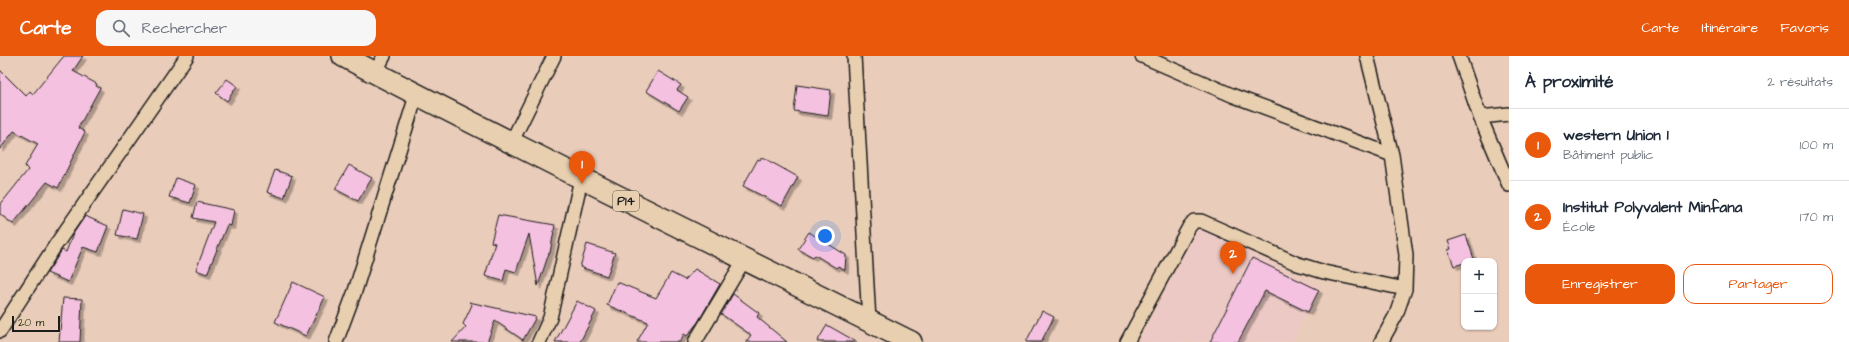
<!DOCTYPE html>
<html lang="fr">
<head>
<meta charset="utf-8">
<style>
  :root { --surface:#fff; --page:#f6f6f7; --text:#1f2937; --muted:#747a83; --line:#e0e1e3; --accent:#ea580c }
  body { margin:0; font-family:"Architects Daughter",sans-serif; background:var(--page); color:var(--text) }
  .controls { position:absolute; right:12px; bottom:12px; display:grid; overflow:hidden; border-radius:8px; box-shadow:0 1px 3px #0004 }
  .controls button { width:36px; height:36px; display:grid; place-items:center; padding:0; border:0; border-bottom:1px solid var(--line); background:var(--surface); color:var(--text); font:20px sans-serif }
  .scale { position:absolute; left:12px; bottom:10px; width:48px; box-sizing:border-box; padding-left:4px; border:2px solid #1c1c1c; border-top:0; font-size:11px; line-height:14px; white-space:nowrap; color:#1c1c1c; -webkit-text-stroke:3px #e8cfb0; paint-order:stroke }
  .you { position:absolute; left:825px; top:180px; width:14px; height:14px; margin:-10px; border:3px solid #fff; border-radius:50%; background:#1a73e8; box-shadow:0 0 0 6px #1a73e833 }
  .badge { display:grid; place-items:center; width:26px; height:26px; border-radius:50%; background:var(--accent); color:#fff; font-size:13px; font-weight:700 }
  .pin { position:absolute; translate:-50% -33px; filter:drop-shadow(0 1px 2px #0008) }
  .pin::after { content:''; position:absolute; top:21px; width:14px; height:12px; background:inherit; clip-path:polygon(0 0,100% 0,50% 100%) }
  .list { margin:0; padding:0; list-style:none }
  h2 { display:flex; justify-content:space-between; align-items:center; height:52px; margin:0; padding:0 16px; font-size:17px }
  h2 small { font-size:13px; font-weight:400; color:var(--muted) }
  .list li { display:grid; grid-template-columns:26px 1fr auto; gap:12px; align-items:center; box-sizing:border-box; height:72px; padding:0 16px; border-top:1px solid var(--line) }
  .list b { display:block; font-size:15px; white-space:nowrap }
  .list p { margin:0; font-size:13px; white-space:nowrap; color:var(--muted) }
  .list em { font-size:13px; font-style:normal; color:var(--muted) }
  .actions { display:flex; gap:8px; padding:12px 16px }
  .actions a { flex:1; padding:9px 0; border:1px solid var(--accent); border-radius:12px; text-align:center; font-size:14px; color:var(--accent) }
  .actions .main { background:var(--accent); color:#fff }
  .icon { flex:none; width:22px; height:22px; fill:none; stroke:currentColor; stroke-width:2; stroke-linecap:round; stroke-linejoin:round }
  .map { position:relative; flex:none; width:1509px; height:286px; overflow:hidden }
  header { display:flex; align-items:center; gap:24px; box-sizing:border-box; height:56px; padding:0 20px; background:var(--accent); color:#fff }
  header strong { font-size:19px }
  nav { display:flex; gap:22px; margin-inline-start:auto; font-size:14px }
  .search { width:280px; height:36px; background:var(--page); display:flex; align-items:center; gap:10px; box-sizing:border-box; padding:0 14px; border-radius:12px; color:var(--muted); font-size:15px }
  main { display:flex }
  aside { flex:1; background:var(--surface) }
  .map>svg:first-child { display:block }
  .built { fill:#edc9c5 }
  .building { fill:#f4c1e0; stroke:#1c1c1c; filter:url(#shadow) }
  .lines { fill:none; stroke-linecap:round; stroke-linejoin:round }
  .minor-casing { stroke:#1c1c1c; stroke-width:16 }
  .primary-casing { stroke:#1c1c1c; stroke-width:24 }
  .minor { stroke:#e8cfb0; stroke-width:13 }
  .primary { stroke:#e8cfb0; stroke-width:21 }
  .labels { text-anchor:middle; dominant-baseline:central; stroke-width:3.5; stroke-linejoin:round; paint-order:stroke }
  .shield { fill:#e8cfb0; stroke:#595248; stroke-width:1 }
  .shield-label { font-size:12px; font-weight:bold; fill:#1c1c1c }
</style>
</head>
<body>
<header>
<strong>Carte</strong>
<div class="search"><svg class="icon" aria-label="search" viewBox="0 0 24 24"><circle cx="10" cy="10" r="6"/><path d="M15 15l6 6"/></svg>Rechercher</div>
<nav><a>Carte</a><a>Itinéraire</a><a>Favoris</a></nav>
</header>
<main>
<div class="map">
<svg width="1509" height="286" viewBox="0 0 1509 286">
  <defs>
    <filter id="shadow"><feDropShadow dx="3.5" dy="3.5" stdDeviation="0" flood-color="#0004"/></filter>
  </defs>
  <rect width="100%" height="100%" fill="#eaccba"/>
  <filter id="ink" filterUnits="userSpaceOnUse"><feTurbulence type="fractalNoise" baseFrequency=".025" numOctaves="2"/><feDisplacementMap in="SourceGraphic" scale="8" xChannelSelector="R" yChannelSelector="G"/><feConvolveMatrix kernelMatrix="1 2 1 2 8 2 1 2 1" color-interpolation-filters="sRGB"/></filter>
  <g filter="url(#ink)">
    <path class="built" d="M 1198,171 L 1320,231 L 1292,286 L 1139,286 Z"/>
    <path class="building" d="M 64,0 L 83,0 L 73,15 L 97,28 L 96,30 L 100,32 L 78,72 L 85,76 L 58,132 L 47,126 L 13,168 L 0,158 L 0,149 L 28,114 L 25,110 L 38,88 L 14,75 L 0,93 L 0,14 L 26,40 L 30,35 L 33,38 Z
      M 658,15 L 681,29 L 677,34 L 688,41 L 679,55 L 646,35 Z
      M 227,23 L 237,30 L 227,45 L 216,37 Z
      M 797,29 L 831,34 L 828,60 L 794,55 Z
      M 762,101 L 798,121 L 782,150 L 743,130 L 758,103 L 760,104 Z
      M 349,109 L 372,122 L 358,145 L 335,133 Z
      M 275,114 L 292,120 L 284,142 L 267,136 Z
      M 176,122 L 196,129 L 190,147 L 169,141 Z
      M 197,146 L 234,154 L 231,170 L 227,169 L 207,218 L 196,214 L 214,166 L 193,162 Z
      M 123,153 L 143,158 L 137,183 L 117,179 Z
      M 498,159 L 555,169 L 550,197 L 549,197 L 538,230 L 529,178 L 516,216 L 506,213 L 503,225 L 485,220 L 495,187 L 491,186 Z
      M 85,160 L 108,170 L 98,196 L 83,191 L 68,226 L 47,217 L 62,194 L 66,196 L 73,178 Z
      M 809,176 L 846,199 L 845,214 L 838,210 L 836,212 L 815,199 L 813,201 L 798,193 Z
      M 1466,179 L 1474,203 L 1464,205 L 1464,207 L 1454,210 L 1448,194 L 1451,193 L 1448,185 Z
      M 587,188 L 615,197 L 607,220 L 580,211 Z
      M 1252,202 L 1319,234 L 1308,256 L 1265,235 L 1238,286 L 1210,286 Z
      M 695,213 L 720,228 L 698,266 L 687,280 L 684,278 L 680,286 L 637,286 L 648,266 L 607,249 L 617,226 L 656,242 L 671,217 L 685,224 Z
      M 293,226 L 325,241 L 306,280 L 275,266 Z
      M 733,238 L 759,257 L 757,261 L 787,286 L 746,286 L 751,279 L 721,258 Z
      M 63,242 L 82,243 L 80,286 L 59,286 Z
      M 577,245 L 596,255 L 580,286 L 555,286 Z
      M 469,246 L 536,261 L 523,284 L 495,265 L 487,286 L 452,286 L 466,271 L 463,268 L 472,249 Z
      M 1042,255 L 1054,261 L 1041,286 L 1026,286 Z
      M 827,269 L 857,286 L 817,286 Z"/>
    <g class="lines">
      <defs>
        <path id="minor" d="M 854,0 L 869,265
          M 1142,0 L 1234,40 L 1392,99
          M 1367,0 L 1392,99 L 1406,199 L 1405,233 L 1396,259 L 1381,286
          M 1459,0 L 1480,61 L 1509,129
          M 375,17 L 384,0
          M 1480,61 L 1509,58
          M 512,85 L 554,0
          M 0,275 L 55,190 L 187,0
          M 336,286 L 355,235 L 416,40
          M 539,286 L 550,262 L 581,123
          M 695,286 L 744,204
          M 1127,286 L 1189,171 L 1194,165 L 1201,165 L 1298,208 L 1324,216 L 1405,233"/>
        <path id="primary" d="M 343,0 C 531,99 721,191 911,286"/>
      </defs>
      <use href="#minor" class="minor-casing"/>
      <use href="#primary" class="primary-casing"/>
      <use href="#minor" class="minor"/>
      <use href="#primary" class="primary"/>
    </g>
  </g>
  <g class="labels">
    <rect class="shield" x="613" y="135" width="26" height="20" rx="3"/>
    <g class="shield-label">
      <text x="626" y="145">P14</text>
    </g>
  </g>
</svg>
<div class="controls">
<button>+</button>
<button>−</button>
</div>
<div class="scale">20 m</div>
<div class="you"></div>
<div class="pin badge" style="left:582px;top:128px">1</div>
<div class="pin badge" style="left:1233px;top:218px">2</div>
</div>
<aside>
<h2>À proximité<small>2 résultats</small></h2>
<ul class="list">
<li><span class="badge">1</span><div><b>western Union 1</b><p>Bâtiment public</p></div><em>100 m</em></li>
<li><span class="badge">2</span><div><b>Institut Polyvalent Minfana</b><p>École</p></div><em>170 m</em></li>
</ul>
<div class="actions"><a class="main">Enregistrer</a><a>Partager</a></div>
</aside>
</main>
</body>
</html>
